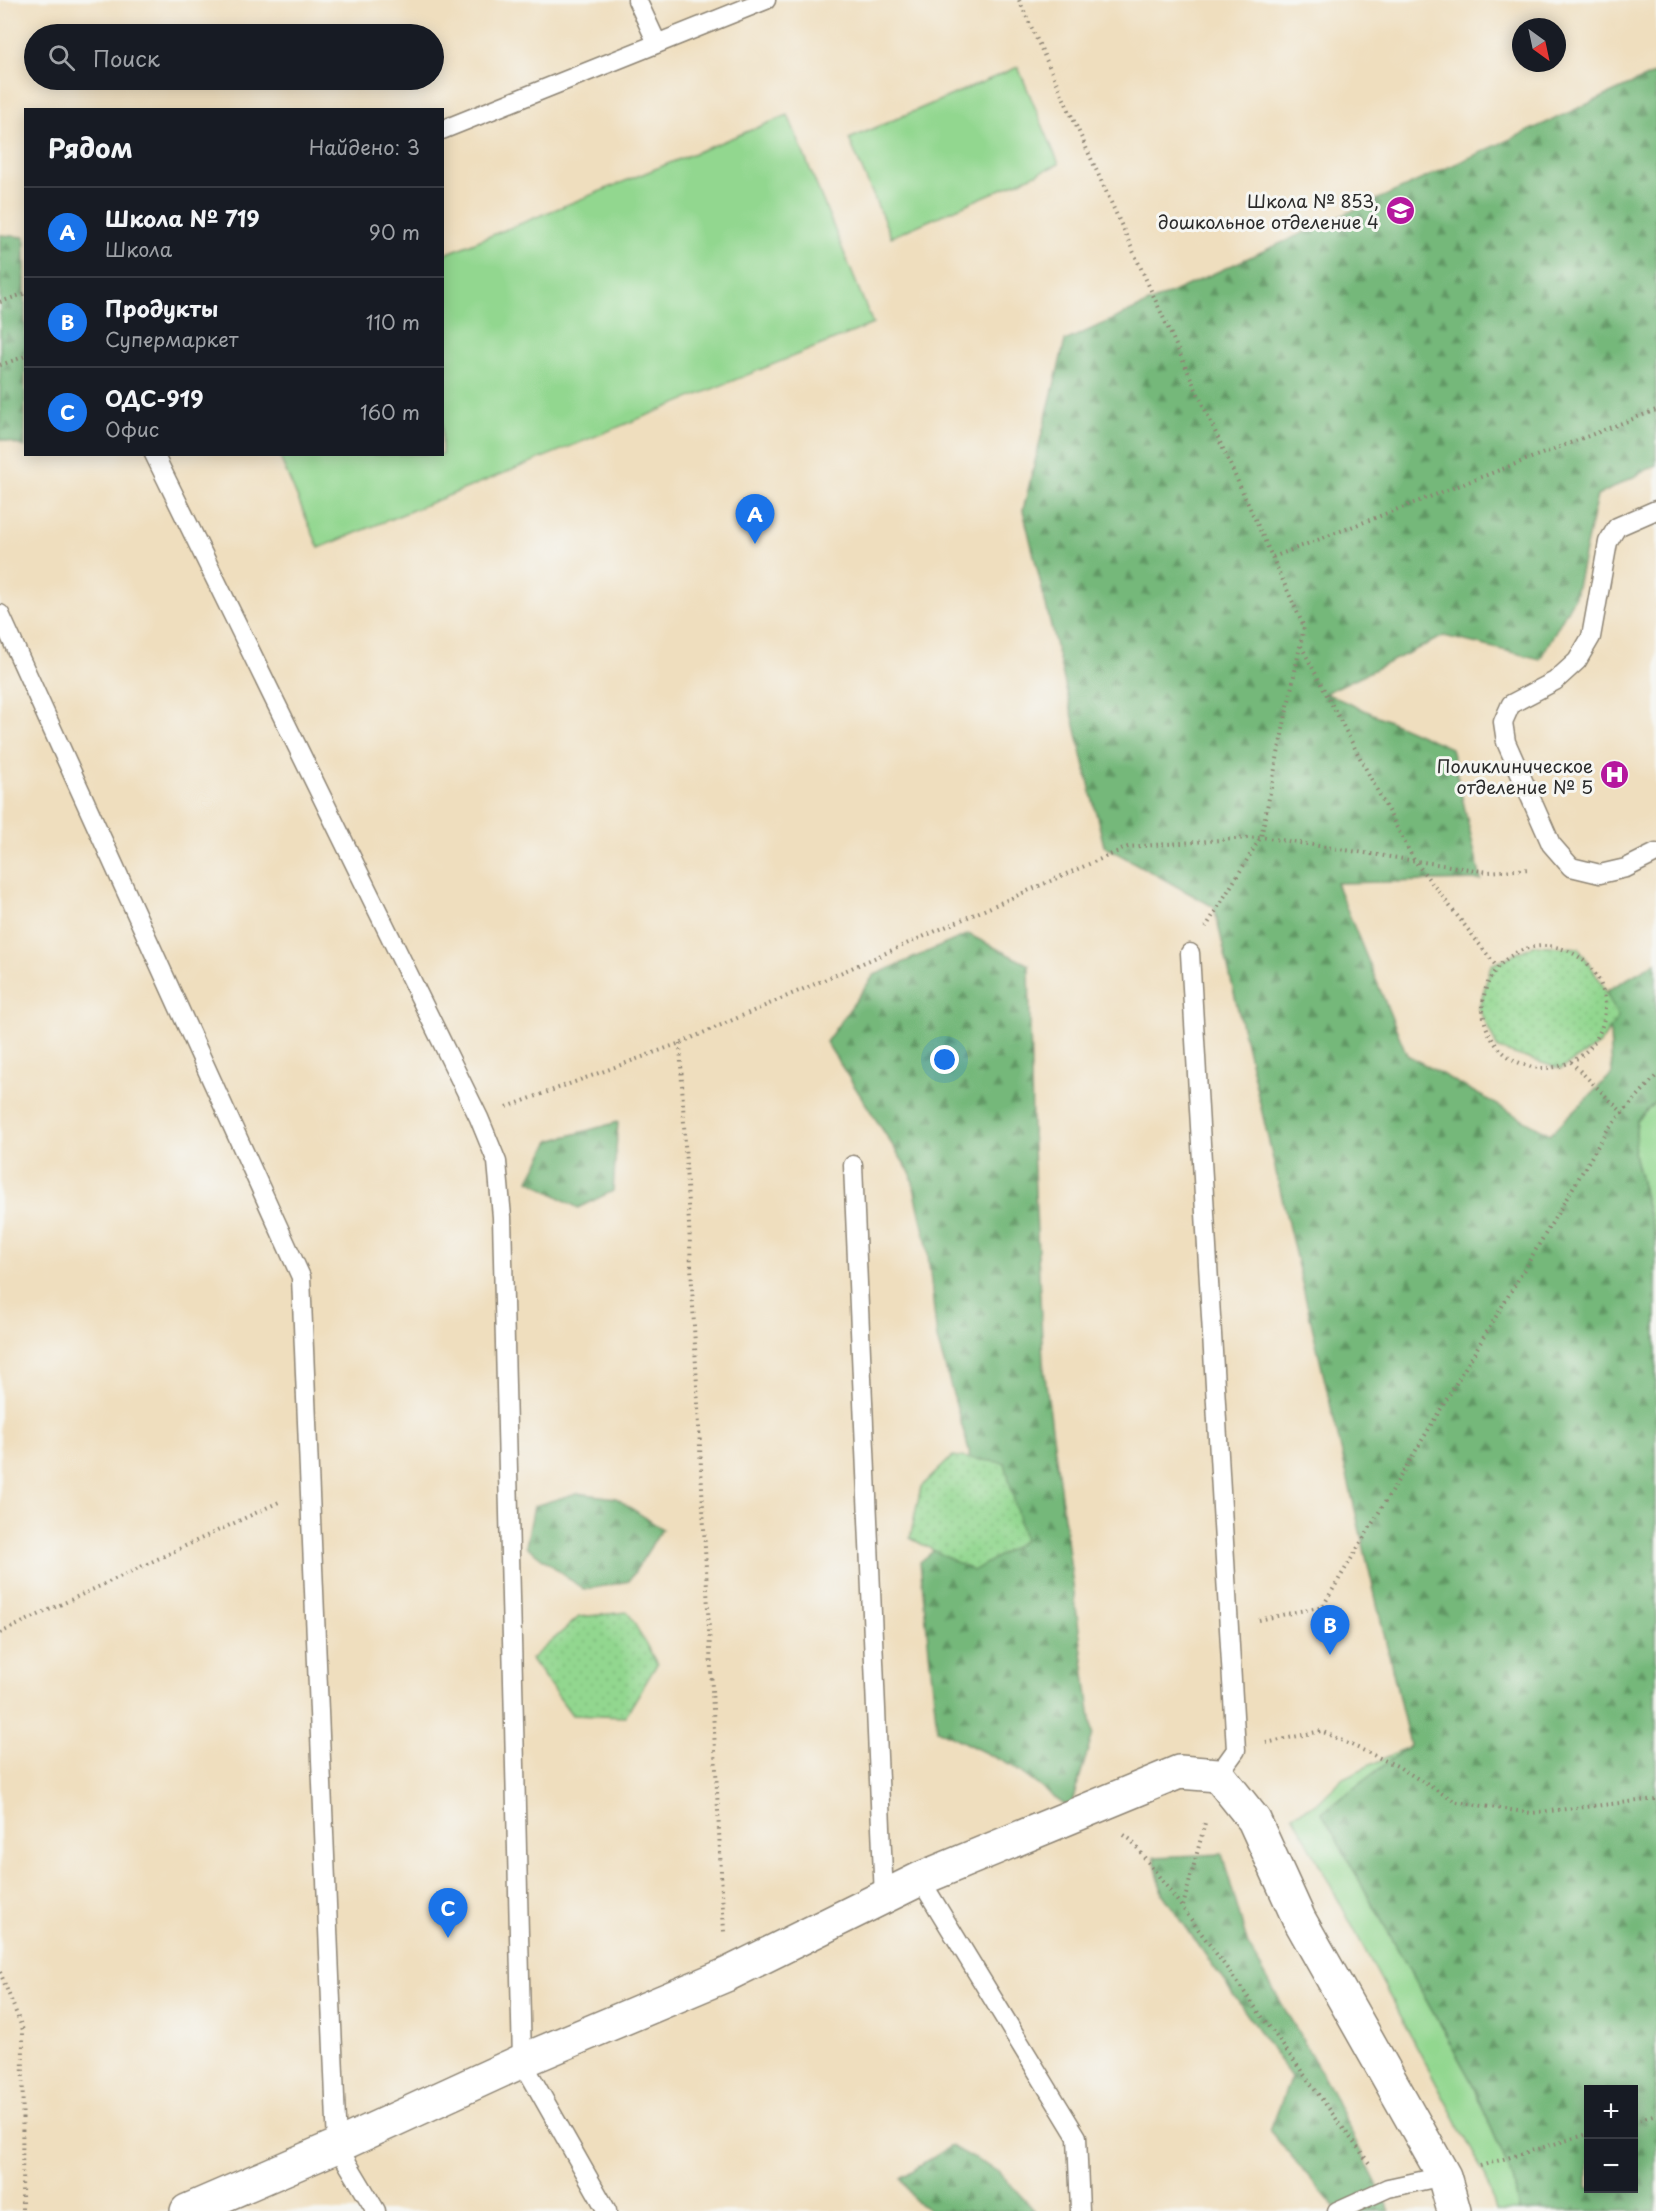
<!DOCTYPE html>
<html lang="ru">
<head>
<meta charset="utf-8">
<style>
  :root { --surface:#171b24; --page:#242831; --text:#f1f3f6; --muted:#9ea1a6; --line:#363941; --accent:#1a73e8 }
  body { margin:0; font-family:"Playpen Sans",sans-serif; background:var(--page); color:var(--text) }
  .controls { position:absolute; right:18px; bottom:18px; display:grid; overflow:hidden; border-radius:0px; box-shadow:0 3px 15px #0003 }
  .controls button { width:54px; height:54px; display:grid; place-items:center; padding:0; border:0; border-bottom:2px solid var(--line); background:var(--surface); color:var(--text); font:30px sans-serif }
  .compass { position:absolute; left:1512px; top:18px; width:54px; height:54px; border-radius:50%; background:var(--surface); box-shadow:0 3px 15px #0003; rotate:147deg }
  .you { position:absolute; left:945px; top:1060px; width:21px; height:21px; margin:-15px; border:4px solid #fff; border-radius:50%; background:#1a73e8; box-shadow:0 0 0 9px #1a73e833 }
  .badge { display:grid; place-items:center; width:39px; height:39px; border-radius:50%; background:var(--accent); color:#fff; font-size:20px; font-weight:700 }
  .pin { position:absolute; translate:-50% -50px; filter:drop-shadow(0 2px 3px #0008) }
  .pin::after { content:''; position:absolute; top:32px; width:21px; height:18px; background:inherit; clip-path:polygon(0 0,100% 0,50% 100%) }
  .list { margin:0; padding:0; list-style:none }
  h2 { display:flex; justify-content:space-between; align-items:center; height:78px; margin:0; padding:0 24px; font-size:26px }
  h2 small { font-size:20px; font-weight:400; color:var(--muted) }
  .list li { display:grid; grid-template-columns:39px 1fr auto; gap:18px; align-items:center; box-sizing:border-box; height:90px; padding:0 24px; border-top:2px solid var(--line) }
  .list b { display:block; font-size:22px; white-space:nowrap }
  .list p { margin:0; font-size:20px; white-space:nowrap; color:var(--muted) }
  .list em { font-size:20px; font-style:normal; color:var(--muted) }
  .icon { flex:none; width:33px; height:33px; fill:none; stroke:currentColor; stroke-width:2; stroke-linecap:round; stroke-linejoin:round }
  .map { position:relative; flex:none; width:1656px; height:2211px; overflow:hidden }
  .search { position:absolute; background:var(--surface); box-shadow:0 3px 15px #0003; left:24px; top:24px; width:420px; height:66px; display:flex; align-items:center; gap:15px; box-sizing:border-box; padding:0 21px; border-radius:33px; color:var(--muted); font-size:22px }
  .panel { position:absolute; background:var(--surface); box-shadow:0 3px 15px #0003; left:24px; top:108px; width:420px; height:348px; border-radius:0px }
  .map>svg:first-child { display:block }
  .green { fill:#92d78f; stroke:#5e815d; stroke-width:1.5 }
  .forest { fill:url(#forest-firs); stroke:#507252; stroke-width:1.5; fill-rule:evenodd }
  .park { fill:url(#park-dots); stroke:#5e815d; stroke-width:1.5 }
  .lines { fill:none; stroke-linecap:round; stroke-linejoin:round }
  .lane-casing { stroke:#8d8474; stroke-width:21 }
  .street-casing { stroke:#8d8474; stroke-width:36 }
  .path { stroke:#8d8474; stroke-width:4; stroke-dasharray:1.5 4.5; stroke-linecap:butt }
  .lane { stroke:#fff; stroke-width:18 }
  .street { stroke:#fff; stroke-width:33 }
  .labels { text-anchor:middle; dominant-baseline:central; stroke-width:6; stroke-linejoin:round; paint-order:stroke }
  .poi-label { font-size:18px; fill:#2b2b2b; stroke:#f6f6f2; text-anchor:end }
</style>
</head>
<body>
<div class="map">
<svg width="1656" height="2211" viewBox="0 0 1656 2211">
  <defs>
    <pattern id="forest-firs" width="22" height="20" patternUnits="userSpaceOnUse" patternTransform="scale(1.5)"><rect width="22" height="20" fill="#75b87a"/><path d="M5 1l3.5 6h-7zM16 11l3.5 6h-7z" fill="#609664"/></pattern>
    <pattern id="park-dots" width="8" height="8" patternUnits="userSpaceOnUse" patternTransform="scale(1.5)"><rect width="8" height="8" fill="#92d78f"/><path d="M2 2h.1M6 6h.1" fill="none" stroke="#7eb97c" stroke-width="1.8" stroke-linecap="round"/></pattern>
  </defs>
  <rect width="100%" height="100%" fill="#f6f6f2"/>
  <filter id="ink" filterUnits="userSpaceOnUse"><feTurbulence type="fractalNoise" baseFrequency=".0167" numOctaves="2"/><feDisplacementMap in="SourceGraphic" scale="12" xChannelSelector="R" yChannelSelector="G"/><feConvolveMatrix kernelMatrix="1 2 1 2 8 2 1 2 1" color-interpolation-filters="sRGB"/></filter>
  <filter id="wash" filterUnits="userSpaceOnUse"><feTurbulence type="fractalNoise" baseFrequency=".008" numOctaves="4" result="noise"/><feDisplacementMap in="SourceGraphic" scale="24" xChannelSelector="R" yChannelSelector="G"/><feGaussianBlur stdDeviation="1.35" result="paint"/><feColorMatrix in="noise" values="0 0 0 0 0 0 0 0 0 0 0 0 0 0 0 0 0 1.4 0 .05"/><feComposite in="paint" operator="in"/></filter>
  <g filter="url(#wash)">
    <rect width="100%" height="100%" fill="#efdebe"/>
    <path class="green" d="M 1018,67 L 1059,164 L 891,237 L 849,139 Z
      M 788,115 L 873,324 L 319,548 L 279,455 L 442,454 L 443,255 Z
      M 1656,1101 L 1656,1242 L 1634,1154 L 1637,1121 Z
      M 1410,1746 L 1322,1813 L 1470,2079 L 1513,2178 L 1519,2211 L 1495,2211 L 1486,2177 L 1293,1815 L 1319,1802 L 1343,1778 Z"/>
    <path class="forest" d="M 1656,73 L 1656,465 L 1597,496 L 1575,596 L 1540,659 L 1444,636 L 1325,693 L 1451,748 L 1481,880 L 1336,883 L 1407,1055 L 1550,1134 L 1612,1074 L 1608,990 L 1656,962 L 1656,1101 L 1637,1121 L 1634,1154 L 1656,1242 L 1656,2211 L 1519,2211 L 1513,2178 L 1470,2079 L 1322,1813 L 1410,1745 L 1214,907 L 1104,846 L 1023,510 L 1065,341 ZM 1588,2090 L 1634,2090 L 1634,2188 L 1588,2188 Z
      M 0,235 L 25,237 L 25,447 L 0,439 Z
      M 968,934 L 1029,965 L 1032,1126 L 1043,1361 L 1093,1734 L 1070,1809 L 1012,1766 L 937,1729 L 920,1562 L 973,1518 L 969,1450 L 937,1339 L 927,1245 L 911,1174 L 826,1042 L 874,975 Z
      M 618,1122 L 613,1191 L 578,1208 L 529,1180 L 550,1141 Z
      M 577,1493 L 616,1498 L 662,1529 L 629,1581 L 584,1590 L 526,1546 L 534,1506 Z
      M 1222,1854 L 1248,1945 L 1325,2079 L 1390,2211 L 1338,2211 L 1270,2131 L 1291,2077 L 1162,1893 L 1154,1857 Z
      M 951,2146 L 998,2171 L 1035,2211 L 932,2211 L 917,2203 L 901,2178 Z"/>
    <path class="park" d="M 1535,945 L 1579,948 L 1601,982 L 1618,1017 L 1600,1044 L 1561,1069 L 1498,1049 L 1479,1008 L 1491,965 Z
      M 953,1456 L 1005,1463 L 1024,1541 L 973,1571 L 910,1538 L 921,1487 Z
      M 628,1612 L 657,1664 L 625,1717 L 572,1715 L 531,1659 L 579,1617 Z"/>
  </g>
  <g filter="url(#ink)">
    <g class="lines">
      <defs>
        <path id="lane" d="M 637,0 L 657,43
          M 442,130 L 766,0
          M 154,454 L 479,1118 L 497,1162 L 502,1217 L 522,2061 L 607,2211
          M 1656,510 L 1617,527 L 1608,542 L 1591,637 L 1577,661 L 1555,681 L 1511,704 L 1503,722 L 1506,742 L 1551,844 L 1571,867 L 1600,874 L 1626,868 L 1656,853
          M 0,614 L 301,1277 L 337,2146 L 376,2211
          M 1190,953 L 1236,1750 L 1218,1775
          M 853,1165 L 884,1898
          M 920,1879 L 1077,2137 L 1080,2211
          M 1337,2211 L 1388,2188 L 1444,2176"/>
        <path id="street" d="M 187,2211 L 337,2146 L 522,2061 L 726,1975 L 920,1879 L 1179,1772 L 1218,1775 L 1254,1820 L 1299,1919 L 1444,2176 L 1454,2211"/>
      </defs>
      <use href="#lane" class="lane-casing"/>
      <use href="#street" class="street-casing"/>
      <path class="path" d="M 1019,0 L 1304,627 L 1261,837 L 1206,927
        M 0,302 L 26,293
        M 0,365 L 26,356
        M 1273,557 L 1656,410
        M 1301,646 L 1414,860 L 1497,967
        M1483 1007a61 61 0 1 1 122 0a61 61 0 1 1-122 0Z
        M 680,1043 L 724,1932
        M 1571,1062 L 1623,1113
        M 507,1107 L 680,1043 L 1128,847 L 1261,837 L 1488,872 L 1530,869
        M 1259,1620 L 1323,1606 L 1608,1129 L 1656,1076
        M 0,1633 L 279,1502
        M 1266,1743 L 1321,1731 L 1397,1766 L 1456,1802 L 1531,1813 L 1656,1799
        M 1124,1835 L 1131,1840 C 1213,1946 1289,2056 1369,2163
        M 1183,1906 L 1205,1823
        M 0,1972 L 23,2030 L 22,2211
        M 1634,2121 L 1656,2114
        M 1480,2166 L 1588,2134"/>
      <use href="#lane" class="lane"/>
      <use href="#street" class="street"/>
    </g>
  </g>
  <defs>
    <symbol id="school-disc" viewBox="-11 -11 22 22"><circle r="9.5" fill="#b5179e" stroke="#f6f6f2"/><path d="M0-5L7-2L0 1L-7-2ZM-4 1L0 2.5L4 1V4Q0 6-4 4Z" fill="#fff"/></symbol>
    <symbol id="hospital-disc" viewBox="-11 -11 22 22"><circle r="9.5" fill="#b5179e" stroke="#f6f6f2"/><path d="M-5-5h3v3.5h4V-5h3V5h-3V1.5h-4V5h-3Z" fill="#fff"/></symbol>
  </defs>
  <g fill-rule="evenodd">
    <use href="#school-disc" x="1384" y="194" width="33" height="33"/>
    <use href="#hospital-disc" x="1598" y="758" width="33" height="33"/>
  </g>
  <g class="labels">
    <g class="poi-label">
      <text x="1379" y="200">Школа № 853,<tspan x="1379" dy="21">дошкольное отделение 4</tspan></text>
      <text x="1593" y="765">Поликлиническое<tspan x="1593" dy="21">отделение № 5</tspan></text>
    </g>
  </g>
</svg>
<div class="controls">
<button>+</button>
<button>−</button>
</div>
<svg class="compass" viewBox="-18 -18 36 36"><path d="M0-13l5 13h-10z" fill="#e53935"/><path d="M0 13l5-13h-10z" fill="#9ea1a6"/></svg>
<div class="you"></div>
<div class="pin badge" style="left:755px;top:544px">A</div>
<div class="pin badge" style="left:1330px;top:1655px">B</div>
<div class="pin badge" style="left:448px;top:1938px">C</div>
<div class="search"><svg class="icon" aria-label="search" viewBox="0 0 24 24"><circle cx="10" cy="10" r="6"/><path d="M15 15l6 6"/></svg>Поиск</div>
<section class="panel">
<h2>Рядом<small>Найдено: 3</small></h2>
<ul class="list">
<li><span class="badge">A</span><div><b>Школа № 719</b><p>Школа</p></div><em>90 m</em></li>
<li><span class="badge">B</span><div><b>Продукты</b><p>Супермаркет</p></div><em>110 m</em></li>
<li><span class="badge">C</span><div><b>ОДС-919</b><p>Офис</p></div><em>160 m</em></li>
</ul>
</section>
</div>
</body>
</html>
